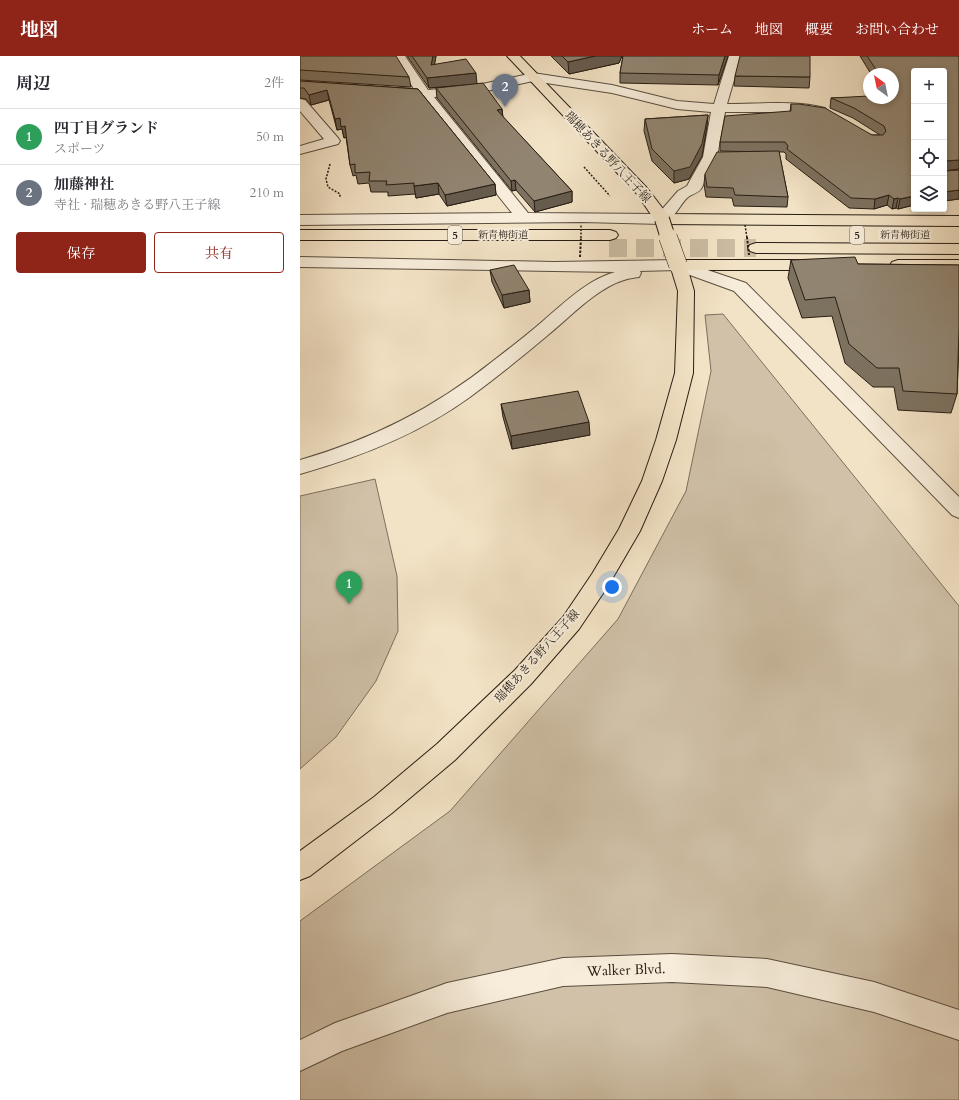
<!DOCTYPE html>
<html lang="ja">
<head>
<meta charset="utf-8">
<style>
  :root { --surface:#fff; --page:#f2f2f3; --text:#2b2b33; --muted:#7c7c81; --line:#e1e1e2; --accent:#8f2418 }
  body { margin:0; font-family:Cardo,"Noto Serif JP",serif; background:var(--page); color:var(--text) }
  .controls { position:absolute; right:12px; top:12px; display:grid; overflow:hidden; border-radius:4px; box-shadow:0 2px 6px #0003 }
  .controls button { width:36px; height:36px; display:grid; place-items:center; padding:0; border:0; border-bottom:1px solid var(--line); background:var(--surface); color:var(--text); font:20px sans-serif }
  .compass { position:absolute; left:563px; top:12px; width:36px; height:36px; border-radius:50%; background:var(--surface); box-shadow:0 2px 6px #0003; rotate:327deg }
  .you { position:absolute; left:312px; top:531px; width:14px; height:14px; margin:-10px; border:3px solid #fff; border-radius:50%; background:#1a73e8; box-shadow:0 0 0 6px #1a73e833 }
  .badge { display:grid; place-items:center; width:26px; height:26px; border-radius:50%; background:var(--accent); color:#fff; font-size:13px; font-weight:700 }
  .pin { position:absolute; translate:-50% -33px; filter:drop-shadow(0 1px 2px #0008) }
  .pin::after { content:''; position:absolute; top:21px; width:14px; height:12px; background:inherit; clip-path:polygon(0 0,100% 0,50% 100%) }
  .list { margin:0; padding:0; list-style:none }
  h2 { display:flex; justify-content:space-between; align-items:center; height:52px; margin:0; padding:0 16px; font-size:17px }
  h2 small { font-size:13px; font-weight:400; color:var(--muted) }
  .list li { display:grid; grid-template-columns:26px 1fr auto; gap:12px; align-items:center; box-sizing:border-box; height:56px; padding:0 16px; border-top:1px solid var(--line) }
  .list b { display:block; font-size:15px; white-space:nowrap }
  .list p { margin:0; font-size:13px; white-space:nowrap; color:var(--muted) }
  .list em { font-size:13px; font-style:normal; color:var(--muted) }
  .actions { display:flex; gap:8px; padding:12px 16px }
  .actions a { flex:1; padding:9px 0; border:1px solid var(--accent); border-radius:4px; text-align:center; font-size:14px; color:var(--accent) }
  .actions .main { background:var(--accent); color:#fff }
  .icon { flex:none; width:22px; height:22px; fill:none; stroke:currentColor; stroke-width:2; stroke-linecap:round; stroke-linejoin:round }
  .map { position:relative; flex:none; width:659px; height:1044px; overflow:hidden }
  header { display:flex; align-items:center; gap:24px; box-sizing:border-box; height:56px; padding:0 20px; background:var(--accent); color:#fff }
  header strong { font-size:19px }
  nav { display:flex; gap:22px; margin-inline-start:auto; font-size:14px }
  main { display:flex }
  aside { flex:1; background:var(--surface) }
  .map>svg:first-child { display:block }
  .green { fill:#d0c1a8; stroke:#7c6f5e }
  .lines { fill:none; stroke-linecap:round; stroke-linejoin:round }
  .major-tunnel { stroke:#cabba2; stroke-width:18; stroke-dasharray:18 9; stroke-linecap:butt }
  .minor-casing { stroke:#5a4e40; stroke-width:2 }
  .major-casing { stroke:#271d13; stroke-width:2 }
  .path { stroke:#271d13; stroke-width:1.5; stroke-dasharray:2 1.5; stroke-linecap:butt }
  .minor { fill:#f7edda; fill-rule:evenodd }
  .major { fill:#f3e3c6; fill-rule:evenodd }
  .major-bridge-far1-casing { stroke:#271d13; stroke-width:16; stroke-linecap:butt }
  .major-bridge-casing { stroke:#271d13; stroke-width:19; stroke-linecap:butt }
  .path-bridge-far1 { stroke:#271d13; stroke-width:1.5; stroke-dasharray:2 1.5; stroke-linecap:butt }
  .path-bridge { stroke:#271d13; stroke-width:2; stroke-dasharray:2.5 1.5; stroke-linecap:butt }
  .major-bridge-far1 { stroke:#f3e3c6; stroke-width:14 }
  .major-bridge { stroke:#f3e3c6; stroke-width:18 }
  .wall { fill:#7d7260; stroke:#271d13 }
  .shaded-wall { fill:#665c4e; stroke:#271d13 }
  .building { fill:#918470; stroke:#271d13 }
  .labels { text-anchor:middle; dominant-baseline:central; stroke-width:4; stroke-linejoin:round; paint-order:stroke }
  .far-street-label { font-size:10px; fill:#271d13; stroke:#f7edda }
  .shield { fill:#f7edda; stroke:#655b4f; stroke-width:1 }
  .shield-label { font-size:11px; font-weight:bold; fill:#271d13 }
  .street-label { font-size:12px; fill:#271d13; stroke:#f7edda }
  .near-street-label { font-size:14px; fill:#271d13; stroke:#f7edda }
</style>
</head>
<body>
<header>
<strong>地図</strong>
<nav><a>ホーム</a><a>地図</a><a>概要</a><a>お問い合わせ</a></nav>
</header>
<main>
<aside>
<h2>周辺<small>2件</small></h2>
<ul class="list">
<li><span class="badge" style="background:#2e9e5b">1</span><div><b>四丁目グランド</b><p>スポーツ</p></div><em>50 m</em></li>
<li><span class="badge" style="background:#6b7280">2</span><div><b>加藤神社</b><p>寺社 · 瑞穂あきる野八王子線</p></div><em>210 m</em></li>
</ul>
<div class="actions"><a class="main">保存</a><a>共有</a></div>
</aside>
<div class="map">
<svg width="659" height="1044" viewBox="0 0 659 1044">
  <rect width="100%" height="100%" fill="#f3e3c6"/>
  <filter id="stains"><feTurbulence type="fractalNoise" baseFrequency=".005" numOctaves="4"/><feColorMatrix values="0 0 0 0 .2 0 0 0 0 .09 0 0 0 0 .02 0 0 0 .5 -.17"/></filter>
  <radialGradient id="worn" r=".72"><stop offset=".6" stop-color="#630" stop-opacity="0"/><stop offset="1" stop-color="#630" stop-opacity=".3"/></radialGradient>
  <path class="green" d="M 423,258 L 659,550 L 659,1044 L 0,1044 L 0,865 L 150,755 L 318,563 L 386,435 L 411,315 L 405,259 Z
    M 75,423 L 97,520 L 98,575 L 76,625 L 36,681 L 0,713 L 0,440 Z"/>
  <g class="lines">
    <path class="major-tunnel" d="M 309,192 L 456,192"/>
    <defs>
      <path id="minor" d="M 93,0 L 105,0 L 128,34 L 173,30 L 233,17 L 312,29 L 377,45 L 414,48 L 429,0 L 441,0 L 427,48 C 459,48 494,44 525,52 L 527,55 L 525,58 L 520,59 L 498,56 L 425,56 L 417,101 L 401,133 C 397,138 391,138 387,142 C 379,150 373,165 362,168 L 282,166 L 0,169 L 0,159 L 212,157 L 120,42 L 88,39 L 86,36 L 88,33 L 93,32 L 114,33 ZM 233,25 L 312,37 L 377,53 L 411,56 L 403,101 L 387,130 L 378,135 L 358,158 L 228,157 L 134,41 L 173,38 Z
        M 0,43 L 5,44 L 38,82 L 40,85 L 38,88 L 0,98 L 0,90 L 24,83 L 0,55 Z
        M 0,201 L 254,206 L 378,204 L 446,227 L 659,441 L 659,462 L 652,459 L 434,235 L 376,214 L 340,215 L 341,217 L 339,221 C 334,222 329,222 324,224 C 297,232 270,261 248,279 C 223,300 197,321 170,341 C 119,378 60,401 0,418 L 0,404 C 73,383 134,352 193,305 C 210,292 227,279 243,265 C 264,247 287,224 315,216 L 0,211 Z
        M 372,898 L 467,903 L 574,926 L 659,954 L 659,984 L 574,956 L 467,931 L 372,926 L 263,930 L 147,957 L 42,995 L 0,1015 L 0,984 L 35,967 L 147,927 L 263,902 Z"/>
      <path id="major" d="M 207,0 L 220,0 L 347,132 L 367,158 L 659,160 L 659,170 L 362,168 L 356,166 L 337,138 Z
        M 0,174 L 310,174 L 316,176 L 318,179 L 316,182 L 310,184 L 0,184 Z
        M 456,187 L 659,188 L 659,198 L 456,197 L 450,195 L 448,192 L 450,189 Z
        M 378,204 L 520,204 L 526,206 L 528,209 L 526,212 L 520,214 L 388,214 L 394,235 L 393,317 L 376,384 L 362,425 L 340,475 L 308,530 L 279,573 L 231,628 L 155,704 L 92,757 L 10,820 L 0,824 L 0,795 L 74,741 L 137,688 L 215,614 L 263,561 L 292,518 L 319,473 L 342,425 L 356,384 L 375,317 L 378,235 L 370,209 L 372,206 Z
        M 598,204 L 659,204 L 659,214 L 598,214 L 592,212 L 590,209 L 592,206 Z"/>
    </defs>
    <use href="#minor" class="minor-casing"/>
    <use href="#major" class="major-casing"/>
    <path class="path" d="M 30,108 L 26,123 L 28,131 L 40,138 L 40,141
      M 284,111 L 310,140"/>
    <use href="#minor" class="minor"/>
    <use href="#major" class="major"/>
    <defs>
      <path id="major-bridge-far1" d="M 362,163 L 368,182"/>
      <path id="major-bridge" d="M 368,181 L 378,209"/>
    </defs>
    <use href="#major-bridge-far1" class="major-bridge-far1-casing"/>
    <use href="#major-bridge" class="major-bridge-casing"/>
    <path class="path-bridge-far1" d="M 445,169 L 447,182
      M 281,182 L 281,169"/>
    <path class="path-bridge" d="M 447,181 L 449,199
      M 280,201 L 281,181"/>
    <use href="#major-bridge-far1" class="major-bridge-far1"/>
    <use href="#major-bridge" class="major-bridge"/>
  </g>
  <path class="wall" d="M 0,0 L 109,21 L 111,31 L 0,24 Z
    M 107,0 L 136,0 L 134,8 L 177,27 L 202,53 L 203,61 L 272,135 L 272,146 L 235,156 L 216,134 L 212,135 L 137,42 L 136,32 L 167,29 L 129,32 Z
    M 251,0 L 322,0 L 319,7 L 269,18 Z
    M 323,0 L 428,0 L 418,29 L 320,27 L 320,17 Z
    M 560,0 L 658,0 L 659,113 L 645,115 L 659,114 L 659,143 L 644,145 L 644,15 L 614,15 L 614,149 L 598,153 L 596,152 L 592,153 L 587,149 L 574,153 L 549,152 L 486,103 L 486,98 L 484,96 L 479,96 L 488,141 L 487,151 L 434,150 L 432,142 L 406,141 L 404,128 L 405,118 L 468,96 L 420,95 L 420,86 L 490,56 L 491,48 L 572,79 L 580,79 L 553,62 L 530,52 L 531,42 L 593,42 L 593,18 L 571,18 Z
    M 435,20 L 510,21 L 509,32 L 434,30 Z
    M 0,25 L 118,33 L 195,128 L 196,139 L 147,150 L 139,138 L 116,142 L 115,138 L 88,140 L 88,136 L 71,136 L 69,127 L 58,128 L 56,119 L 53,120 L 50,109 L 46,81 L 44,82 L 42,73 L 37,74 L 29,44 L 11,49 L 6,43 L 0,42 Z
    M 408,59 L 407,70 L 402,100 L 389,123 L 374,127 L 352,105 L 344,75 L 345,63 Z
    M 491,204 L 558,208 L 659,209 L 659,288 L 657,338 L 651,357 L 598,354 L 594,331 L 573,331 L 545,307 L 532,260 L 502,262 L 488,222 Z
    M 190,214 L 229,234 L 230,246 L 204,252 L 192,226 Z
    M 201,348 L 290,379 L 212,393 L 203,361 Z"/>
  <path class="shaded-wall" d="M 133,0 L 136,0 L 133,19 L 131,9 Z
    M 295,0 L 322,0 L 319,7 L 269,18 L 268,6 Z
    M 425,0 L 428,0 L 418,29 L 419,19 Z
    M 176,17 L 177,28 L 129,32 L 127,22 Z
    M 27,34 L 29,44 L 11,49 L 9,39 Z
    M 202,53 L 203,64 L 197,54 Z
    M 408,59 L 407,70 L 402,100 L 389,123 L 374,127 L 374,115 Z
    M 40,62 L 45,70 L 47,81 L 44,82 L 42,73 L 37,74 L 35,63 Z
    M 659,104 L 659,113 L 644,115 L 645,105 Z
    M 215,124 L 216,134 L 212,135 L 211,125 Z
    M 138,127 L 139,138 L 116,142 L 114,130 Z
    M 195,128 L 196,139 L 147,150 L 145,139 Z
    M 659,134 L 659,143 L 644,145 L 644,136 Z
    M 272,135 L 272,146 L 235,156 L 234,145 Z
    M 589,139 L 587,149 L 574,153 L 575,143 Z
    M 614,140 L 614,149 L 598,153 L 600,143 Z
    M 598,142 L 596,152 L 592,153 L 594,143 Z
    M 229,234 L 230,246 L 204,252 L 202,239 Z
    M 289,366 L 290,379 L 212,393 L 211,380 Z"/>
  <path class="building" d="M 0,0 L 96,0 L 109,21 L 0,14 Z
    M 112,0 L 133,0 L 131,9 L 166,3 L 176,17 L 127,22 Z
    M 262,0 L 295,0 L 268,6 Z
    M 323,0 L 425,0 L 419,19 L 320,17 Z
    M 440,0 L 510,0 L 510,21 L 435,20 Z
    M 567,0 L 658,0 L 659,1 L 659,104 L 645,105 L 645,115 L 659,114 L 659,134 L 644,136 L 644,15 L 614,15 L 614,140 L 600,143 L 598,142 L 594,143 L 589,139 L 575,143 L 551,142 L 487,93 L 488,90 L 485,86 L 420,86 L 425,60 L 491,55 L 491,48 L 499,48 L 525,52 L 572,79 L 583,79 L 586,75 L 584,70 L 554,52 L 531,42 L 569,40 L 569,42 L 593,42 L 593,18 L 579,18 Z
    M 0,25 L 118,33 L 195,128 L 145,139 L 138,127 L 114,130 L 114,127 L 86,129 L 87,125 L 69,125 L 70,116 L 55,117 L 55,108 L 50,109 L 45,70 L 41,71 L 40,62 L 35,63 L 27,34 L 9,39 L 4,32 L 0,32 Z
    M 183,27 L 202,53 L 197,54 L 272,135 L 234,145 L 215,124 L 211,125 L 136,32 Z
    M 408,59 L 402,88 L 390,111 L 374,115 L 352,93 L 345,63 Z
    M 479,95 L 488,141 L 435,139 L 433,132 L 407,131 L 405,118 L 417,96 Z
    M 555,201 L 558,208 L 659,209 L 659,273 L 657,338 L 603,335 L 599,312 L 577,312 L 549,288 L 535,241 L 505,244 L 491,204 Z
    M 214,209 L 229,234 L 202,239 L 190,214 Z
    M 278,335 L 289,366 L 211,380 L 201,348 Z"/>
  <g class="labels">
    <g class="far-street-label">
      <text x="203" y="179">新青梅街道</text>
      <text x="605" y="179">新青梅街道</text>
    </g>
    <g class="shield">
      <rect x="148" y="170" width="14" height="18" rx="3"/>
      <rect x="550" y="170" width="14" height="18" rx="3"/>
    </g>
    <g class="shield-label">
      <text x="155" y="179">5</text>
      <text x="557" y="179">5</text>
    </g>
    <g class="street-label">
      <text transform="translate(308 101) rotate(47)">瑞穂あきる野八王子線</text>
      <text transform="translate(237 600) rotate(-48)">瑞穂あきる野八王子線</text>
    </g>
    <g class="near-street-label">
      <text transform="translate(326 914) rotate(-2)">Walker Blvd.</text>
    </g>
  </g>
  <rect width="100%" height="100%" filter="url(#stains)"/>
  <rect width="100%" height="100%" fill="url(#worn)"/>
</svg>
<div class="controls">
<button>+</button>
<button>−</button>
<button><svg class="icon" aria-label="locate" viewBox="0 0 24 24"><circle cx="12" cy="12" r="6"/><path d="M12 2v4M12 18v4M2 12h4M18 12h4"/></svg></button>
<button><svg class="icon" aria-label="layers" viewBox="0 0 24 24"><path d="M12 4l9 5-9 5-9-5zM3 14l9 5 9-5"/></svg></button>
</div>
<svg class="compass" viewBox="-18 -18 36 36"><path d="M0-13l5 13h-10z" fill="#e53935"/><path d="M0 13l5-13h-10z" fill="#7c7c81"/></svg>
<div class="you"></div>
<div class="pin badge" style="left:49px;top:548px;background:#2e9e5b">1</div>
<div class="pin badge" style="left:205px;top:51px;background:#6b7280">2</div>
</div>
</main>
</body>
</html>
